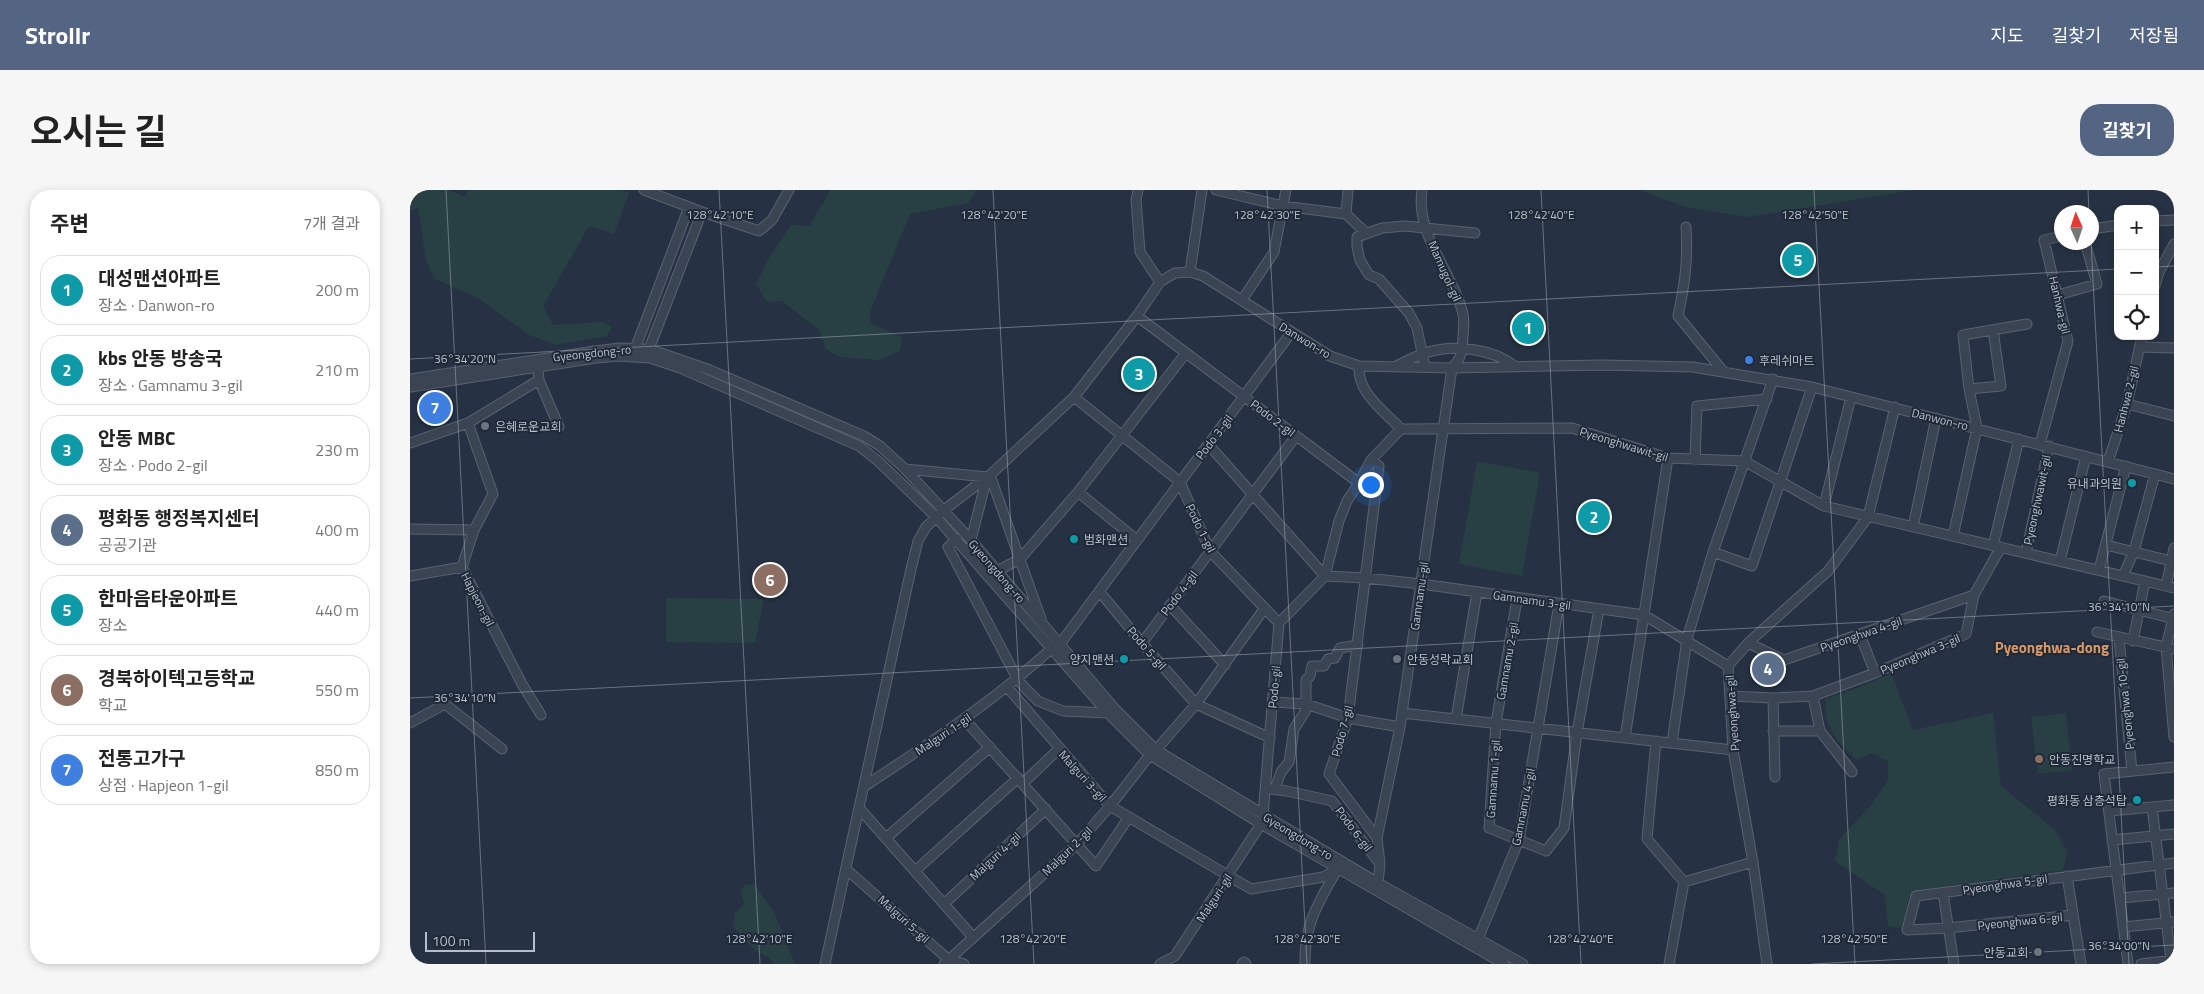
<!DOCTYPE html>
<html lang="ko">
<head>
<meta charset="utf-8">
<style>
  :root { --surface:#fff; --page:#f6f6f6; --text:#222; --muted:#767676; --line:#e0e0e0; --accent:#536583 }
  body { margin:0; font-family:"Titillium Web","Noto Sans KR",sans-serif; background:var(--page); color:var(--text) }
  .controls { position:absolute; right:15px; top:15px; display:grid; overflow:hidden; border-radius:10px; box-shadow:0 2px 8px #0003 }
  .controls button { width:45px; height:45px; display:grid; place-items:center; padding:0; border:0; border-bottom:1px solid var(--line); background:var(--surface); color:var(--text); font:25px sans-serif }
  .compass { position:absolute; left:1644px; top:15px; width:45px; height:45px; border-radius:50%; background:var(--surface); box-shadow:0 2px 8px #0003; rotate:357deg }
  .scale { position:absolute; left:15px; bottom:12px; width:110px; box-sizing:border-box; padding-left:5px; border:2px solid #b8bfcc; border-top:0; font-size:14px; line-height:18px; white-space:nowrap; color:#b8bfcc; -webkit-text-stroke:4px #1f2938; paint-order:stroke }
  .you { position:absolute; left:960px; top:294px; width:18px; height:18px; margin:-12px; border:4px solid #fff; border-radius:50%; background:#1a73e8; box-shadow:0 0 0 8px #1a73e833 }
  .badge { display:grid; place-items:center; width:32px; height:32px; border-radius:50%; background:var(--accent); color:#fff; font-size:16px; font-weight:700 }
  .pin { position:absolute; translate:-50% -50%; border:2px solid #fff; box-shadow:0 1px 5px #0006 }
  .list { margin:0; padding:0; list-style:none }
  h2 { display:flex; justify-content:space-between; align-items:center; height:65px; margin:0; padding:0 20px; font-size:21px }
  h2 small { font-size:16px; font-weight:400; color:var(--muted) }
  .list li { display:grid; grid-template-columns:32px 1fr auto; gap:15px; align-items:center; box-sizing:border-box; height:70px; margin:0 10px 10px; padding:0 10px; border:1px solid var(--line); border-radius:20px }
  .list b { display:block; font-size:19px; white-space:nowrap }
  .list p { margin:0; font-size:16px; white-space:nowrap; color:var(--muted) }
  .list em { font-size:16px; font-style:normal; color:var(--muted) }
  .icon { flex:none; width:28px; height:28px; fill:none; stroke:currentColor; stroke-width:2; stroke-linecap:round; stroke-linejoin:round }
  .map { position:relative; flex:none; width:1764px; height:774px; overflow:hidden; border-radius:20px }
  header { display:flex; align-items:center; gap:30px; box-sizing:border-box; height:70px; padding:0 25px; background:var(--accent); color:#fff }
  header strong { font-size:24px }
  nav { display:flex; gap:28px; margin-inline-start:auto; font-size:18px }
  .intro { display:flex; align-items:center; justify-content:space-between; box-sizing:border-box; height:120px; padding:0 30px }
  h1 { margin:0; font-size:35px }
  .button { padding:12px 22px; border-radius:20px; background:var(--accent); color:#fff; font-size:18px; font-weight:700 }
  main { display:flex; gap:30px; padding:0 30px }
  aside { flex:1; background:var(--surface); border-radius:20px; box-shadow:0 2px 8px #0003 }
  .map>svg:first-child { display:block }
  .green { fill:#284044 }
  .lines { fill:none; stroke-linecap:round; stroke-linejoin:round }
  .minor-casing { stroke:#596270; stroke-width:11 }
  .minor { stroke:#3b4452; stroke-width:9 }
  .ticks { fill:none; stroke:#b8bfcc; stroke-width:1; stroke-opacity:0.45 }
  .shop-dot { fill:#3f7fe0; stroke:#1f2938; stroke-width:2 }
  .worship-dot { fill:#6b7280; stroke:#1f2938; stroke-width:2 }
  .culture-dot { fill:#0f9aa8; stroke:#1f2938; stroke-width:2 }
  .education-dot { fill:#8d6e63; stroke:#1f2938; stroke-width:2 }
  .labels { text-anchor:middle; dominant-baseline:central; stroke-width:4; stroke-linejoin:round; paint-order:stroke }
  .street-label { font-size:12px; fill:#b8bfcc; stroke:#1f2938 }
  .poi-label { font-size:12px; fill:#b8bfcc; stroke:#1f2938; text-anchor:start }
  .quarter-label { font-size:15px; font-weight:bold; fill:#d89967; stroke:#1f2938 }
  .ticks-label { font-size:12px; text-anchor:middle; fill:#b8bfcc; stroke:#1f2938; stroke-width:4; stroke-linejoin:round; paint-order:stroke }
</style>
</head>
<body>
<header>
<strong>Strollr</strong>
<nav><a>지도</a><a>길찾기</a><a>저장됨</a></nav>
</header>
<div class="intro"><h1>오시는 길</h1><a class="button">길찾기</a></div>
<main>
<aside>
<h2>주변<small>7개 결과</small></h2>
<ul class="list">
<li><span class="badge" style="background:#0f9aa8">1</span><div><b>대성맨션아파트</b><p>장소 · Danwon-ro</p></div><em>200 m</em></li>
<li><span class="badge" style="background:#0f9aa8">2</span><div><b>kbs 안동 방송국</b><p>장소 · Gamnamu 3-gil</p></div><em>210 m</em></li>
<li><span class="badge" style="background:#0f9aa8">3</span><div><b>안동 MBC</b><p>장소 · Podo 2-gil</p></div><em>230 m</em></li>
<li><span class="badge" style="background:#5c6f8a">4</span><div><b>평화동 행정복지센터</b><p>공공기관</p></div><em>400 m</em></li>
<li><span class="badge" style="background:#0f9aa8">5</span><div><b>한마음타운아파트</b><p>장소</p></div><em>440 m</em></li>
<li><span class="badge" style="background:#8d6e63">6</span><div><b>경북하이텍고등학교</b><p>학교</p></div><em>550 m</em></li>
<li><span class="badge" style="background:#3f7fe0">7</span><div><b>전통고가구</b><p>상점 · Hapjeon 1-gil</p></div><em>850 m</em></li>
</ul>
</aside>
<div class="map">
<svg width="1764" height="774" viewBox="0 0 1764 774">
  <rect width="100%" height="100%" fill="#263243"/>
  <path class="green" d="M 0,0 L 38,0 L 55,7 L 58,0 L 212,0 L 219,3 L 204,44 L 179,36 L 133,116 L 143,135 L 192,132 L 202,137 L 197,146 L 146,155 L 119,145 L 68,108 L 25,89 L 16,70 L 8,18 L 0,20 Z
    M 420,0 L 567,0 L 558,13 L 500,24 L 460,122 L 461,134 L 492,147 L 490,161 L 469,170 L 429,167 L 416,159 L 409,140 L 372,111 L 357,112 L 346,94 L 359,68 L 381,35 L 400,36 Z
    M 1229,0 L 1504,0 L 1338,27 L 1276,17 Z
    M 1067,271 L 1130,283 L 1112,386 L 1049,374 Z
    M 256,408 L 354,409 L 345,453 L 256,452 Z
    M 1481,483 L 1503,540 L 1583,523 L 1591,596 L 1645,640 L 1657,662 L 1653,680 L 1515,699 L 1499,706 L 1494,739 L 1478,736 L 1475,705 L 1425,671 L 1429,650 L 1462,614 L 1478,590 L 1478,571 L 1461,563 L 1447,570 C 1428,553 1412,536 1416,509 L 1453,496 Z
    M 1656,523 L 1662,580 L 1628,584 L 1621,527 Z
    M 344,694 L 364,722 L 385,774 L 364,774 L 359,767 L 346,762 L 323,736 L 325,723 L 334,714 L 331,701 L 335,695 Z"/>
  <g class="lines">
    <defs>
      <path id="minor" d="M 234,0 L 279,17
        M 728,0 L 726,10 L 730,62 L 750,92
        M 806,0 L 873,16 L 936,24
        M 292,22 L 349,41 L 362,30 L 379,0
        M 936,24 L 956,43
        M 936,24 L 938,0
        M 1745,31 L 1764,30
        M 1276,37 C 1278,71 1275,93 1268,126 L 1313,181
        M 1682,39 L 1708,35
        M 780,82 L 792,0
        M 1745,96 L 1749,82 L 1764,54
        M 1648,105 L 1687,94 L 1675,52
        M 832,110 L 864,62 L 876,0
        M 727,126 L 949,293
        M 1729,157 L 1764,158
        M 225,159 L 279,17 L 292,22 L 239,159
        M 949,176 C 947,203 974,221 991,239
        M 986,176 C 995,172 1005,166 1015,163 C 1044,154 1082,158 1106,177
        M 1015,177 L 1007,138 L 999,123 L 969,89 L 959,85 L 950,70 L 947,57 L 947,47 L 972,38 L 995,36 L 1065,43
        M 0,189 L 185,161 L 210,158 L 239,159 L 300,180 L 454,246 L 470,256 L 495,279 L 561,350 L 706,520 L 746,560 L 968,693 L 1113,774
        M 129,190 L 149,237
        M 0,197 L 186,168 L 208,166 L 240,168 L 270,178 L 449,256 L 468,271 L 526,327 L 698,523 L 740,565 L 851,634 L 1094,774
        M 1559,199 L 1591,196 L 1583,140
        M 664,207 L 770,292 L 800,361 L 869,433
        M 1717,214 L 1764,226
        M 58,233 L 83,304 L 64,340 L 52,377 L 112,494 L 131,525
        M 0,253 L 58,233 L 129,190 L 128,177
        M 798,254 L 915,386 L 956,388 L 1011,394 L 1234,425 L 1318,476
        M 1630,254 L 1658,151 L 1634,50 L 1652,46
        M 961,270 L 969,276 L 938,528 L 919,584 L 967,648
        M 1285,270 L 1287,216 L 1357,209
        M 1698,272 L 1717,214 L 1732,146
        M 495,279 L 577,287 L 561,350
        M 580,285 L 631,429
        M 668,302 L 727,350
        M 1414,316 L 1441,207
        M 1503,337 L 1526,228
        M 0,339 L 64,340
        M 1543,346 L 1567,238 L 1559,199 L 1553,145 L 1617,134
        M 547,349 L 538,357 L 608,490 L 616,499 L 628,511 L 653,521 L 698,523
        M 1696,355 L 1761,371
        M 1583,356 L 1609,249
        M 1303,362 L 1342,376 L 1402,197
        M 1616,363 L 1639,256
        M 1650,371 L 1676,266
        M 1689,380 L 1716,276
        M 587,381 L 610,369 L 668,302 L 776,163
        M 0,386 L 52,377
        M 1713,386 L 1724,361 L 1745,284
        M 1756,396 L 1764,358
        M 689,401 L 732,453 L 786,514 L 860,548
        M 1107,409 L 1086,533 L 1079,638 L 1136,661 L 1154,638 L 1167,543 L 1189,419
        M 1694,411 L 1764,429
        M 760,415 L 815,475
        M 1764,424 L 1756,457 L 1764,547
        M 1687,442 L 1764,459
        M 1450,445 L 1465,483
        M 1709,448 L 1722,581
        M 1723,451 L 1735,391
        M 732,453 L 886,246
        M 1338,453 L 1374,470 L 1564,405
        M 650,454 L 881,143
        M 597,497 L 700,616 L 841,699 L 913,687 L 928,679
        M 1320,506 L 1363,508 L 1403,506
        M 1363,508 L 1365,587
        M 863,512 L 896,514 L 938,528 L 990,537
        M 992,523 L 1323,560
        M 1046,529 L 1067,402
        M 555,530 L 686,676 L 719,627
        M 0,533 L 35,514 L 92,559
        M 1363,541 L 1410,541
        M 1215,548 L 1258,268
        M 1246,551 L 1237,649 L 1274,692 L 1259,774
        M 1262,553 L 1277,449 L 1303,362 L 1363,189
        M 746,560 L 786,514 L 854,419
        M 1442,582 L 1410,541 L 1403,506 L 1465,483 L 1556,444 L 1564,405 L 1591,357
        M 613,593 L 649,559
        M 455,596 C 520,553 584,511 641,459
        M 861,599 L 877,601 L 922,611 L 970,674
        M 865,599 L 871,582 L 879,572 L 884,539 L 896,520 L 896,490 L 900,486 L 902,476 L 914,476 L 918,469 L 925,468 L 930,458 L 948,455
        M 1742,617 L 1761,770
        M 450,619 L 563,747
        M 1699,621 L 1764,615
        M 853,625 L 869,433 L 915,386 L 929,331 L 937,311 L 949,293 L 961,270 L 991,239 L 1162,238 L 1258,268 L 1334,271 L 1414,316 L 1764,398
        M 476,648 L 580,557
        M 1702,650 L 1764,644
        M 436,679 L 538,769 L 554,774
        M 505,681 L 608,588
        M 1657,686 L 1671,774
        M 1274,692 L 1343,672
        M 968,693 L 970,674 L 967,648 L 990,537 L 1042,178 C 1052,168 1052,161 1053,147 C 1053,140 1055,131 1053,124 C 1043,82 1005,46 1012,0
        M 1533,703 L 1544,774
        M 1710,708 L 1764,703
        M 534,714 L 636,619
        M 1663,725 L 1538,738 L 1497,740 L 1506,706 L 1764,673
        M 1713,737 L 1764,732
        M 1068,749 L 1109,650 L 1149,414
        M 415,774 L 501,379 L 508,351 L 516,337 L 534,320 L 580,285 L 664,207 L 727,126 L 750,92 L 765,83 L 780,82 L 793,86 L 920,166 L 949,176 L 1042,178 L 1191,175 L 1283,177 L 1402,197 L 1764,289
        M 534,774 L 667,654 L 700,616 L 740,565
        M 750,774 L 765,766 L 851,634
        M 832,774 L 834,772 L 836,774
        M 895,774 C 894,735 908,713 927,680
        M 1357,774 L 1343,672 L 1323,560 L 1318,476 L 1338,453 L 1418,381 L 1458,327 L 1485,217
        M 1718,774 L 1694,584 L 1764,577
        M 1731,774 L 1764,770"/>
    </defs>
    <use href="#minor" class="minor-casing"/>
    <use href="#minor" class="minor"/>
  </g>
  <path class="ticks" d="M 36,0 L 76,774M 309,0 L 350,774M 583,0 L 624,774M 857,0 L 897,774M 1131,0 L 1171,774M 1404,0 L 1445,774M 1678,0 L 1679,22M 1681,52 L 1719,774M 1745,77 L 1764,76M 0,169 L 1708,79M 0,508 L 1764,416M 1402,774 L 1764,755"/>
  <circle class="shop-dot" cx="1339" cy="170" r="5"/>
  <g class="worship-dot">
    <circle cx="75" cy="236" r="5"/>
    <circle cx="987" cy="469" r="5"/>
    <circle cx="1628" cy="762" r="5"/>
  </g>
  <g class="culture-dot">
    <circle cx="1722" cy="293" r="5"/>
    <circle cx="664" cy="349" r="5"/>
    <circle cx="714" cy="469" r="5"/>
    <circle cx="1727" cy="610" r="5"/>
  </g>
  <circle class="education-dot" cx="1629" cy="569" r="5"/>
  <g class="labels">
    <g class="street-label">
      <text transform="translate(1035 81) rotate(66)">Mamugol-gil</text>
      <text transform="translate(1650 115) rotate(77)">Hanhwa-gil</text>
      <text transform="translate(895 150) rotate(31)">Danwon-ro</text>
      <text transform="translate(182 163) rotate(-6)">Gyeongdong-ro</text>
      <text transform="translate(1716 209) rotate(-76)">Hanhwa 2-gil</text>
      <text transform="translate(863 228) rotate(37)">Podo 2-gil</text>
      <text transform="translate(1530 229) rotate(14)">Danwon-ro</text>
      <text transform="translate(804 247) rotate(-53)">Podo 3-gil</text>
      <text transform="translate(1214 254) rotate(17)">Pyeonghwawit-gil</text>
      <text transform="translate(1627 310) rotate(-78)">Pyeonghwawit-gil</text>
      <text transform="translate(791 338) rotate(64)">Podo 1-gil</text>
      <text transform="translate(587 381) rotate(49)">Gyeongdong-ro</text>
      <text transform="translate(769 403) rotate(-53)">Podo 4-gil</text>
      <text transform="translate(1009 406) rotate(-82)">Gamnamu-gil</text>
      <text transform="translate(68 409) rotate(63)">Hapjeon-gil</text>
      <text transform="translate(1122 410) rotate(8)">Gamnamu 3-gil</text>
      <text transform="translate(1451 444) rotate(-19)">Pyeonghwa 4-gil</text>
      <text transform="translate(737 458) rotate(49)">Podo 5-gil</text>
      <text transform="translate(1510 464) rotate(-23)">Pyeonghwa 3-gil</text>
      <text transform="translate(1097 471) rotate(-80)">Gamnamu 2-gil</text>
      <text transform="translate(864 497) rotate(-85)">Podo-gil</text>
      <text transform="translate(1715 514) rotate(-96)">Pyeonghwa 10-gil</text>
      <text transform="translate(1322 523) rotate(-94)">Pyeonghwa-gil</text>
      <text transform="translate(932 541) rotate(-75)">Podo 7-gil</text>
      <text transform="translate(533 544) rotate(-34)">Malguri 1-gil</text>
      <text transform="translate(673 586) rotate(48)">Malguri 3-gil</text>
      <text transform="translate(1083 589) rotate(-86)">Gamnamu 1-gil</text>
      <text transform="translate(1113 617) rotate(-79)">Gamnamu 4-gil</text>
      <text transform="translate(944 639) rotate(53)">Podo 6-gil</text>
      <text transform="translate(888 646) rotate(31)">Gyeongdong-ro</text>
      <text transform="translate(657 661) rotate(-44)">Malguri 2-gil</text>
      <text transform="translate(585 666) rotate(-43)">Malguri 4-gil</text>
      <text transform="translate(1595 694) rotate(-8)">Pyeonghwa 5-gil</text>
      <text transform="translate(804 708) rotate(-57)">Malguri-gil</text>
      <text transform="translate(494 729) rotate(42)">Malguri 5-gil</text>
      <text transform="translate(1610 731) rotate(-6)">Pyeonghwa 6-gil</text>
    </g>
    <g class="poi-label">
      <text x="1349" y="170">후레쉬마트</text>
      <text x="85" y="236">은혜로운교회</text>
      <text x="1712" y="293" text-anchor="end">유내과의원</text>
      <text x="674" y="349">범화맨션</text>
      <text x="704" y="469" text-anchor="end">양지맨션</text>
      <text x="997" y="469">안동성락교회</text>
      <text x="1639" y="569">안동진명학교</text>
      <text x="1717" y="610" text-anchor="end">평화동 삼층석탑</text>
      <text x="1618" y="762" text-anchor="end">안동교회</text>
    </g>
    <g class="quarter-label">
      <text x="1642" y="457">Pyeonghwa-dong</text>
    </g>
  </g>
  <g class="ticks-label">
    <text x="310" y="29">128°42'10"E</text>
    <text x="584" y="29">128°42'20"E</text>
    <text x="857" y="29">128°42'30"E</text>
    <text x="1131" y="29">128°42'40"E</text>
    <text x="1405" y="29">128°42'50"E</text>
    <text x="55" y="173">36°34'20"N</text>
    <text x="1709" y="421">36°34'10"N</text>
    <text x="55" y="512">36°34'10"N</text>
    <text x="349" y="753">128°42'10"E</text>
    <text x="623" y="753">128°42'20"E</text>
    <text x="897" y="753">128°42'30"E</text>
    <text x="1170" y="753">128°42'40"E</text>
    <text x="1444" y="753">128°42'50"E</text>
    <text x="1709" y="760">36°34'00"N</text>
  </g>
</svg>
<div class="controls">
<button>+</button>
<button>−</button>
<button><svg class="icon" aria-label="locate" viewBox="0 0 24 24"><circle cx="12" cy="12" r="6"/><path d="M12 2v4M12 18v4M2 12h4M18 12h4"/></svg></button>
</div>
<svg class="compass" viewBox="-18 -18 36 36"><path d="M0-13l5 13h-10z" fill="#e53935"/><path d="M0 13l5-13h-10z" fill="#767676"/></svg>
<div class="scale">100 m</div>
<div class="you"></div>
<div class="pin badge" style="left:1118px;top:138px;background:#0f9aa8">1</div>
<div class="pin badge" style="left:1184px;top:327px;background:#0f9aa8">2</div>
<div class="pin badge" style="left:729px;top:184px;background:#0f9aa8">3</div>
<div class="pin badge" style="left:1358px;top:479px;background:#5c6f8a">4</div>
<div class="pin badge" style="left:1388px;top:70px;background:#0f9aa8">5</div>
<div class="pin badge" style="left:360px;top:390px;background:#8d6e63">6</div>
<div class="pin badge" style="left:25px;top:218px;background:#3f7fe0">7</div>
</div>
</main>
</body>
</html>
